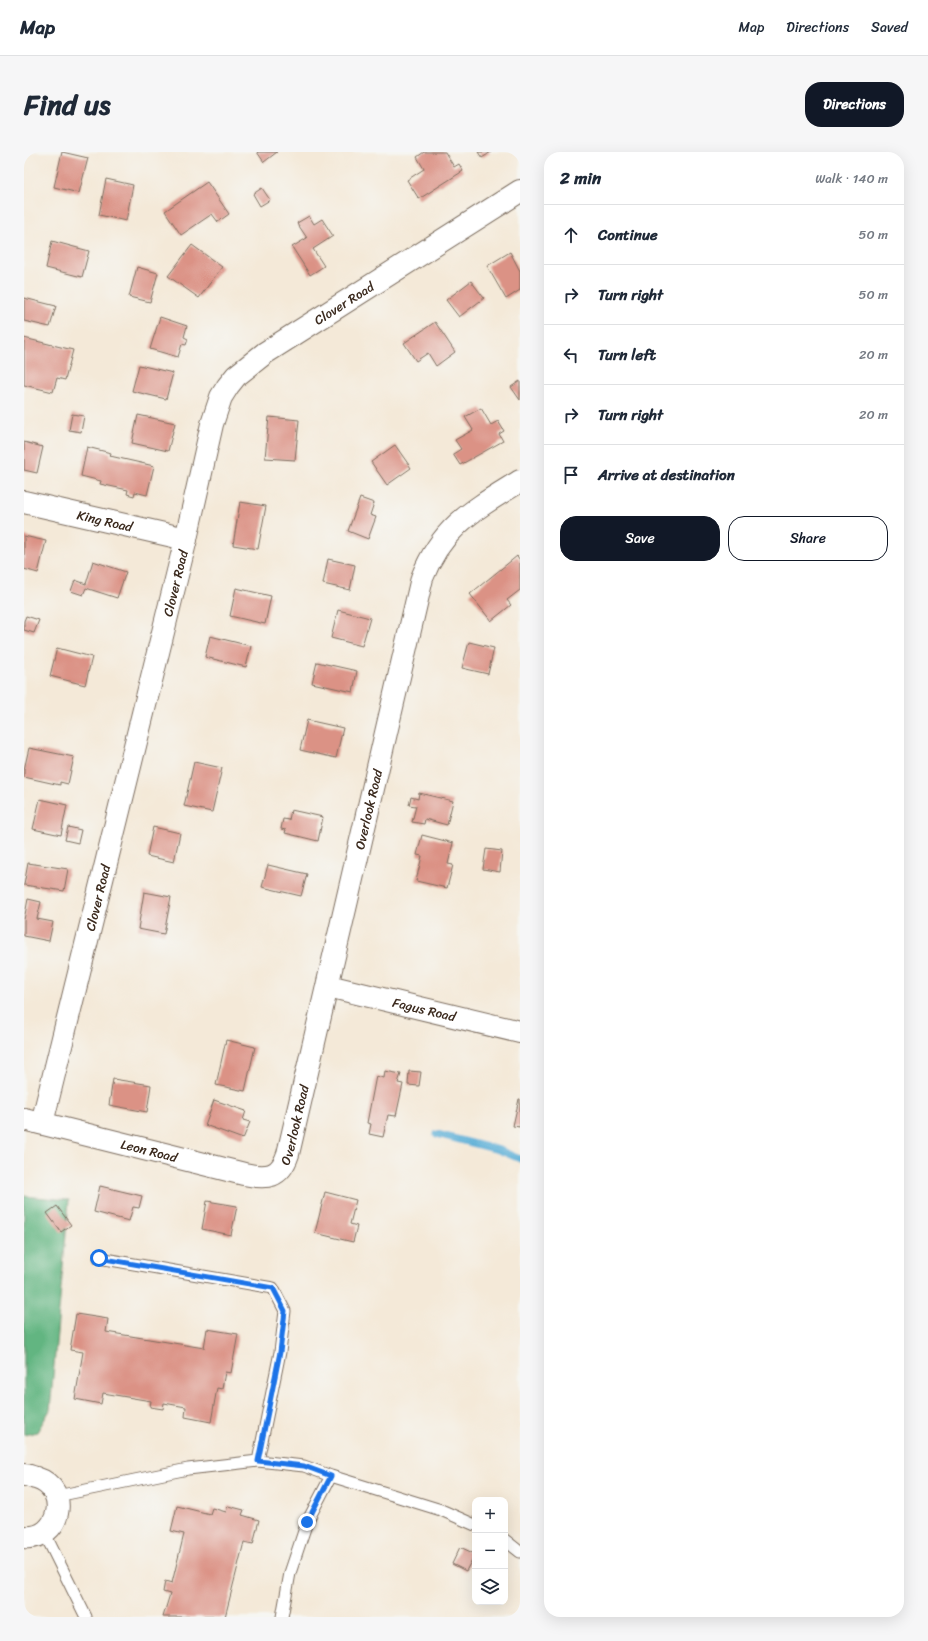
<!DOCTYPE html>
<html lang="en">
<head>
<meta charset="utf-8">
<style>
  :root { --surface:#fff; --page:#f6f6f7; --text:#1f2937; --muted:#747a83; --line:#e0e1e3; --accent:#111827 }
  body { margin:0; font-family:Sriracha,sans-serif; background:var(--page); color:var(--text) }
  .controls { position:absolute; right:12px; bottom:12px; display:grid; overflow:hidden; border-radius:8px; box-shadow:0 4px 16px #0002 }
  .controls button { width:36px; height:36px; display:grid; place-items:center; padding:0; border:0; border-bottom:1px solid var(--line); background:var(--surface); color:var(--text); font:20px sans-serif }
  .stop { position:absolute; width:12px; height:12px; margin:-9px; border:3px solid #1a73e8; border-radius:50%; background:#fff }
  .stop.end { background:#1a73e8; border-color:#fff; box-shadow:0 1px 4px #0008 }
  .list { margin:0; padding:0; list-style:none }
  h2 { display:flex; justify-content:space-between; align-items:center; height:52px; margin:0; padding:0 16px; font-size:17px }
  h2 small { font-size:13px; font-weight:400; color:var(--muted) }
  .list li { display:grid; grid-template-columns:26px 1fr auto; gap:12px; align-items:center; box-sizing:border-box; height:60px; padding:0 16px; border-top:1px solid var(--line) }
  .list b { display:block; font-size:15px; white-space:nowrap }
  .list em { font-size:13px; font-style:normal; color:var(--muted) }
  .actions { display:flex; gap:8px; padding:12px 16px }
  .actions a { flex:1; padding:9px 0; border:1px solid var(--accent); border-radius:16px; text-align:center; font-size:14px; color:var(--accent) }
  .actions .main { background:var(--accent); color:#fff }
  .icon { flex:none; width:22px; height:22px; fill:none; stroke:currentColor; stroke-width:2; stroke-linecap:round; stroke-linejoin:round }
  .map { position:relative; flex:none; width:496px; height:1465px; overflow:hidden; border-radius:16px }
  header { display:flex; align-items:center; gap:24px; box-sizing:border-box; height:56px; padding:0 20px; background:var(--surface); border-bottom:1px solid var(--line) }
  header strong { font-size:19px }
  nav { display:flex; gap:22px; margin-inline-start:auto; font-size:14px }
  .intro { display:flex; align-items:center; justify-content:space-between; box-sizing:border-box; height:96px; padding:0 24px }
  h1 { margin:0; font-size:28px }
  .button { padding:10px 18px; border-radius:16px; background:var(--accent); color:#fff; font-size:14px; font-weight:700 }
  main { display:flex; gap:24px; padding:0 24px }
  aside { flex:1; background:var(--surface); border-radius:16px; box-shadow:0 4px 16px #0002 }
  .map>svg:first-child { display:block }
  .forest { fill:#62b581; stroke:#4e7050 }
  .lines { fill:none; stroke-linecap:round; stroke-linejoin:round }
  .stream { stroke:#5bafd7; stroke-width:7 }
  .building { fill:#db9285 }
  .lane-casing { stroke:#7c6d5f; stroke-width:13 }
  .street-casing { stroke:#7c6d5f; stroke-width:24 }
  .lane { stroke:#fff; stroke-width:11 }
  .street { stroke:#fff; stroke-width:22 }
  .route { stroke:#1a73e8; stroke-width:5 }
  .labels { text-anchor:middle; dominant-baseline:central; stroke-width:3; stroke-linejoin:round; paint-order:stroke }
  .street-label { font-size:13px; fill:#3b2a1e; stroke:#f6f6f2 }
</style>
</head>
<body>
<header>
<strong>Map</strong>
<nav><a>Map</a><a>Directions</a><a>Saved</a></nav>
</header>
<div class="intro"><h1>Find us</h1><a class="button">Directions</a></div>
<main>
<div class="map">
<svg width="496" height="1465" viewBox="0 0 496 1465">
  <rect width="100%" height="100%" fill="#f6f6f2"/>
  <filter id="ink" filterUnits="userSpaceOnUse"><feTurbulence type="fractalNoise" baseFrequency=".025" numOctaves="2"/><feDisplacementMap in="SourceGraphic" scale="8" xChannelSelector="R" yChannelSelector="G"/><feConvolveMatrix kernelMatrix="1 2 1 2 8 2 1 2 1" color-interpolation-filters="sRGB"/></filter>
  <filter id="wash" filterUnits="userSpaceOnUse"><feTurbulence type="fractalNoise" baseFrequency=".012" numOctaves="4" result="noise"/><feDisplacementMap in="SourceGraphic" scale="16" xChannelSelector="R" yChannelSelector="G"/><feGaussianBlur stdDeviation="0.9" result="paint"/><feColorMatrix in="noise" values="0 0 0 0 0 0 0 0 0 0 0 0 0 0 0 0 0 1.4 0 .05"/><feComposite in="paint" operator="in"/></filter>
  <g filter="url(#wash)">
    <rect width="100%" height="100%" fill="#f4e9d8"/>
    <path class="forest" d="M 0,1044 L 45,1048 L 26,1258 L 13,1280 L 0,1283 Z"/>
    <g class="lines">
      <path class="stream" d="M 413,982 L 475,998 L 496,1007"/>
    </g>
    <g id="blocks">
      <path class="building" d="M 38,0 L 64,6 L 55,41 L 30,35 Z
        M 233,0 L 253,0 L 240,10 Z
        M 400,0 L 421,0 L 430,15 L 435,12 L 439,19 L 395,47 L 383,28 L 400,17 L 393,5 Z
        M 454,0 L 467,0 L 458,6 Z
        M 82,27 L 109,33 L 102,69 L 75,63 Z
        M 183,30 L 205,62 L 194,70 L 188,62 L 157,83 L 141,59 Z
        M 238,36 L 246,48 L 236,54 L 229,42 Z
        M 285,64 L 290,72 L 298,67 L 309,84 L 289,97 L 300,114 L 286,123 L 268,95 L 283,86 L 273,71 Z
        M 28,89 L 65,99 L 58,125 L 22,116 Z
        M 168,93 L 198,115 L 175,146 L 144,124 Z
        M 486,100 L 496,119 L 496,138 L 482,147 L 463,114 Z
        M 113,115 L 134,121 L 126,150 L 105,145 Z
        M 447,129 L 460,146 L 435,165 L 422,148 Z
        M 0,146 L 32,154 L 26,175 L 0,169 Z
        M 136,165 L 163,174 L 160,185 L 164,187 L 162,193 L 158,192 L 154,205 L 126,197 Z
        M 411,170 L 431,200 L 412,214 L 404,201 L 392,209 L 380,191 Z
        M 0,186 L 49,198 L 41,228 L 33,226 L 29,240 L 0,233 Z
        M 115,213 L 149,221 L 142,247 L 108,239 Z
        M 496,229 L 496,248 L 487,235 Z
        M 457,256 L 467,273 L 474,269 L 480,279 L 475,282 L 479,289 L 436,313 L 429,302 L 437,297 L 431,288 L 449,278 L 441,265 Z
        M 48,262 L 60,264 L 57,280 L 45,278 Z
        M 114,263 L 151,271 L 144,299 L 108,291 Z
        M 245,265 L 275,268 L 271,308 L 241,306 Z
        M 0,290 L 19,295 L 13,321 L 0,318 Z
        M 371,293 L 387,316 L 363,333 L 347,310 Z
        M 63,295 L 87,301 L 86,304 L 130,314 L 123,343 L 111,340 L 110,344 L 103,342 L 104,338 L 76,332 L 77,329 L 57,324 Z
        M 336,346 L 350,351 L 346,363 L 352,365 L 344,387 L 324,379 Z
        M 216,350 L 242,354 L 234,397 L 209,393 Z
        M 0,384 L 22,389 L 14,421 L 0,417 Z
        M 493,404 L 496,408 L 496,438 L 483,448 L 487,453 L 467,469 L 446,442 Z
        M 304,407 L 331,413 L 326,438 L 299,432 Z
        M 69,409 L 102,420 L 93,446 L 62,436 L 59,443 L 47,439 L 51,428 L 62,432 Z
        M 212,436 L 247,444 L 241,472 L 206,464 Z
        M 314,458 L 346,466 L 338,494 L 307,486 Z
        M 2,464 L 15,468 L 10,481 L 0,478 L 0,469 Z
        M 186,484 L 227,494 L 222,515 L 181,505 Z
        M 445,490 L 470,496 L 464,522 L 438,516 Z
        M 33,496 L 68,505 L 61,533 L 26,524 Z
        M 293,510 L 333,519 L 329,540 L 288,531 Z
        M 283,568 L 319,576 L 312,606 L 276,598 Z
        M 5,596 L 50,605 L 44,632 L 36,630 L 36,633 L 0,625 L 0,618 Z
        M 170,610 L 198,616 L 188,660 L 160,654 Z
        M 395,641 L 429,649 L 423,673 L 401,667 L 400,672 L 388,670 L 392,654 L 385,653 L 387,645 L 394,647 Z
        M 16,647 L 43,653 L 37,683 L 9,677 Z
        M 267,658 L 299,665 L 294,689 L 261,681 L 262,678 L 257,677 L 259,667 L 265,668 Z
        M 44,675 L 57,678 L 54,691 L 41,688 Z
        M 129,675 L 156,681 L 150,710 L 123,704 Z
        M 398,683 L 429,691 L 424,712 L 429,713 L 423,736 L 392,729 L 398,704 L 393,703 Z
        M 462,697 L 478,699 L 476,720 L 459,717 Z
        M 4,711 L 44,717 L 40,739 L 0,733 Z
        M 244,713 L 283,722 L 277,744 L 238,735 Z
        M 120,740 L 147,745 L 140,782 L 114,777 Z
        M 4,747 L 17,750 L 13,767 L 29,770 L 25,789 L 0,784 L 0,768 Z
        M 202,888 L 231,895 L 221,939 L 192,933 Z
        M 361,919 L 377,922 L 374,931 L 379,932 L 372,964 L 364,963 L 359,985 L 345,982 L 347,972 L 343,971 L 352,924 L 360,926 Z
        M 385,919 L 397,920 L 395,934 L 384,933 Z
        M 89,927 L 127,933 L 123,960 L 85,953 Z
        M 495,947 L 496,947 L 496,975 L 489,974 Z
        M 190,948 L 222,959 L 219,968 L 226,970 L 219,987 L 181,973 Z
        M 76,1034 L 118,1044 L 115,1056 L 109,1055 L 105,1069 L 70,1060 Z
        M 301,1040 L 332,1048 L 326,1072 L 333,1074 L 329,1090 L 291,1081 Z
        M 183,1049 L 213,1054 L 207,1083 L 178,1077 Z
        M 33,1054 L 47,1073 L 37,1080 L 23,1061 Z
        M 52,1162 L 84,1167 L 82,1180 L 180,1196 L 183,1177 L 214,1182 L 207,1221 L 201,1220 L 198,1237 L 193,1236 L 187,1270 L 161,1265 L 162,1255 L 140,1251 L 139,1257 L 126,1255 L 127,1249 L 79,1241 L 77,1252 L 51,1247 L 59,1200 L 46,1198 Z
        M 153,1354 L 186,1362 L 188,1356 L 202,1360 L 204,1354 L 220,1358 L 218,1363 L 235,1368 L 229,1392 L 220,1390 L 201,1465 L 139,1465 L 146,1442 L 139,1440 L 141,1429 L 148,1431 L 160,1382 L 147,1379 Z
        M 436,1395 L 451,1402 L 442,1419 L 428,1412 Z"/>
    </g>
  </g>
  <g filter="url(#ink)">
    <use href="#blocks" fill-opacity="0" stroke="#7c6d5f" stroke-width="1"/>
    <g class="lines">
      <defs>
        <path id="lane" d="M 75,1106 L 249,1136 L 261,1159 L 256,1200 L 234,1309
          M 33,1344 L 164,1317 L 234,1309 L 280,1314 L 307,1324 L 417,1358 L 451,1373
          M 20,1380 L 62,1465
          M 481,1388 L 496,1400
          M 258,1465 L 266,1421 L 283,1370 L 307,1324"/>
        <g id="street">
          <path id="s1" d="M 0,350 L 162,387"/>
          <path id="s2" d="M 304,834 L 496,880"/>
          <path id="s3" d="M 0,967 L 220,1022 C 243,1027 256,1026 264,1002 L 398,426 C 418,374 451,357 496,329"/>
          <path id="s4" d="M 18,971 L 162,387 L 188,272 L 197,245 L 204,234 L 212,224 L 241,201 L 496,39"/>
          <path d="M 0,1323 C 4,1323 8,1325 12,1326 C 48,1337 36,1389 0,1385"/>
        </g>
      </defs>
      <use href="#lane" class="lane-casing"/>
      <use href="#street" class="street-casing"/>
      <use href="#lane" class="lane"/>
      <use href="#street" class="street"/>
    </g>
  </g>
  <g class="lines" filter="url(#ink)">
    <path class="route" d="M 75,1106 L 249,1136 L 261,1159 L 256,1200 L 234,1309 L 280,1314 L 307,1324 L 283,1370"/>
  </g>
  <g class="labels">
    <g class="street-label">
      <text stroke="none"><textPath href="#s4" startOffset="904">Clover Road</textPath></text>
      <text stroke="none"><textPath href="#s1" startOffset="83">King Road</textPath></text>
      <text stroke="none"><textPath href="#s4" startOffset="556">Clover Road</textPath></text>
      <text stroke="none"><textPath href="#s3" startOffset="636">Overlook Road</textPath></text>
      <text stroke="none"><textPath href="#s4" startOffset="232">Clover Road</textPath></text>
      <text stroke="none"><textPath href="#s2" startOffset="99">Fagus Road</textPath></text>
      <text stroke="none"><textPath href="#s3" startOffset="312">Overlook Road</textPath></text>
      <text stroke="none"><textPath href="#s3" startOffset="129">Leon Road</textPath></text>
    </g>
  </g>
</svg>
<div class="controls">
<button>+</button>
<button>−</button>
<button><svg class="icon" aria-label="layers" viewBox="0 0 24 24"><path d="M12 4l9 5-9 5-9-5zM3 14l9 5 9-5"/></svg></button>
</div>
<div class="stop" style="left:75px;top:1106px"></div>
<div class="stop end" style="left:283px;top:1370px"></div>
</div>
<aside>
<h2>2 min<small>Walk · 140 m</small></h2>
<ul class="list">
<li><svg class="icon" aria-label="ahead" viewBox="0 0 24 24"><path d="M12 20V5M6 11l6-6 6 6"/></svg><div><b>Continue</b></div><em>50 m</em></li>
<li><svg class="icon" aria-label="right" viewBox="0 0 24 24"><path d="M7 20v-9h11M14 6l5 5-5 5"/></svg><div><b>Turn right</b></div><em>50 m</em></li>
<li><svg class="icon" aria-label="left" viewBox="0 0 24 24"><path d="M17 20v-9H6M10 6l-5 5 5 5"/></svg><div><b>Turn left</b></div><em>20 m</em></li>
<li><svg class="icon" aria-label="right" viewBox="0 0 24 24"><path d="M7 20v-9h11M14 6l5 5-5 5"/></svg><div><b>Turn right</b></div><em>20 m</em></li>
<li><svg class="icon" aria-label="arrive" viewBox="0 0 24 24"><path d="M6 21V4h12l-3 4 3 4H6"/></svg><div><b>Arrive at destination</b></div></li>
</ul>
<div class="actions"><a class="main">Save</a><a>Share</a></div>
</aside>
</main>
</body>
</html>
